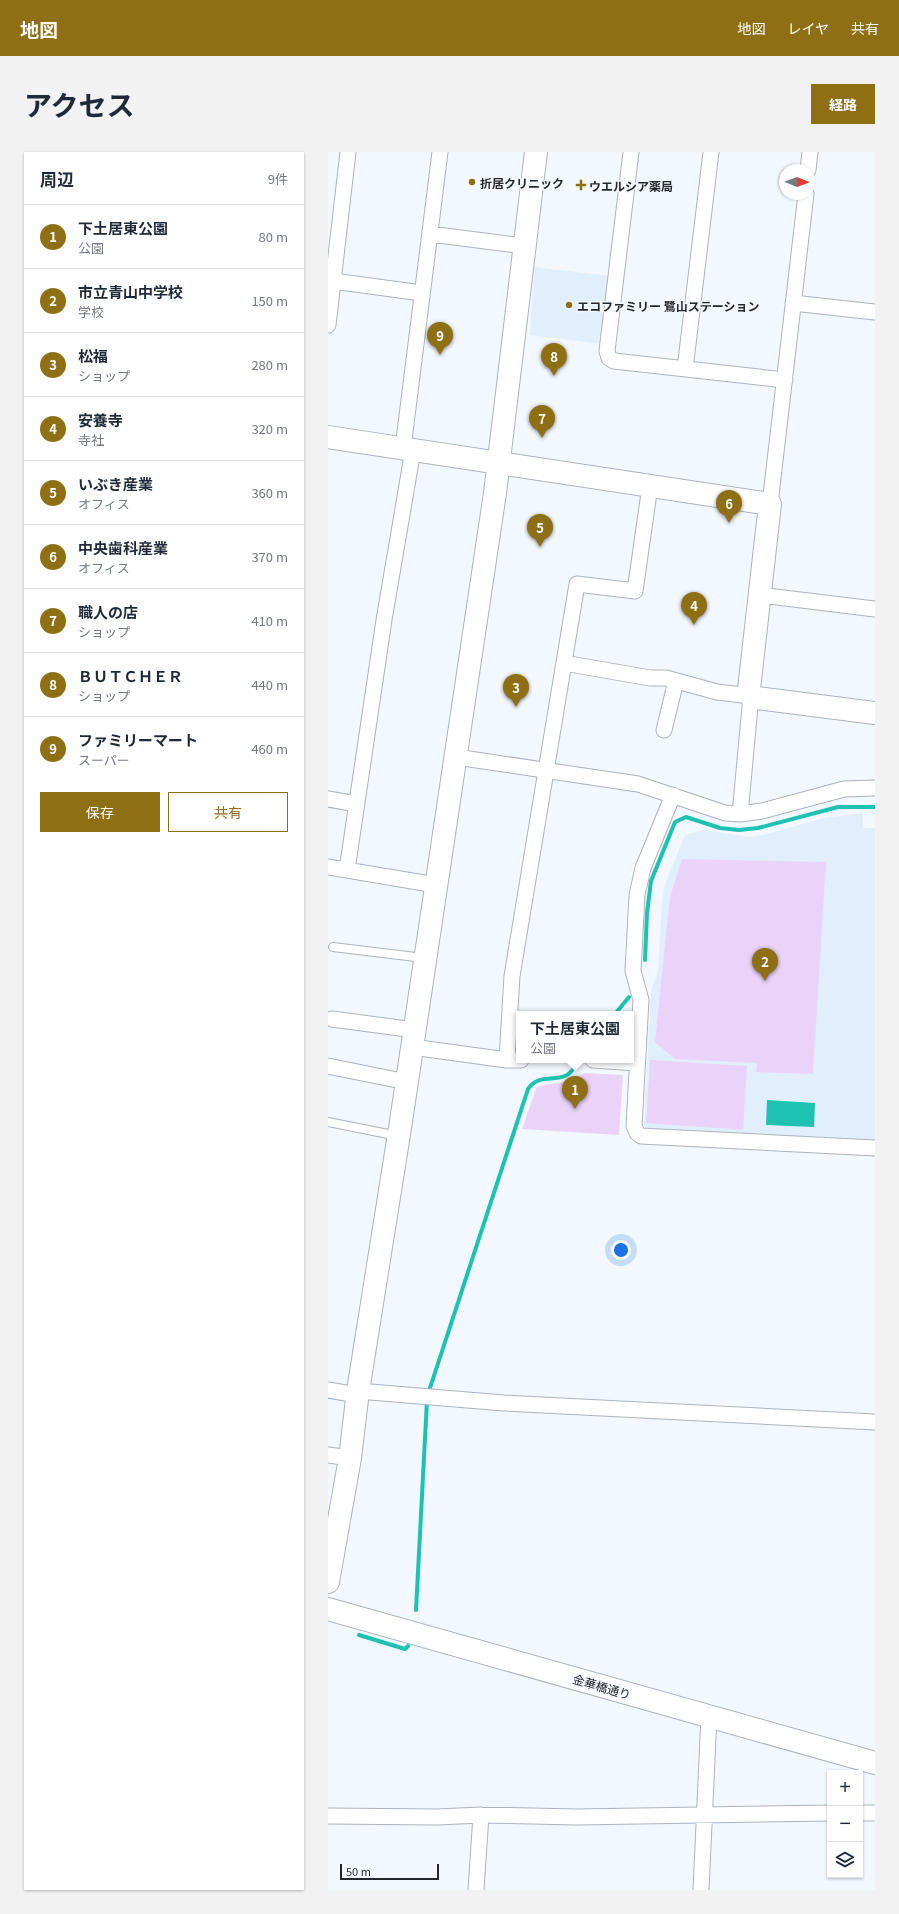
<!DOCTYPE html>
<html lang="ja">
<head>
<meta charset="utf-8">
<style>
  :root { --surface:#fff; --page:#f2f2f3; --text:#1f2937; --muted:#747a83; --line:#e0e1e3; --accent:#8e6f13 }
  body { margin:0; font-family:Georgia,"Noto Sans JP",serif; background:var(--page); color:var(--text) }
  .controls { position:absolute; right:12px; bottom:12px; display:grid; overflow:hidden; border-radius:0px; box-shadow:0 1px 3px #0004 }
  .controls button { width:36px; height:36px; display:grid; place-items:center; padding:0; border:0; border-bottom:1px solid var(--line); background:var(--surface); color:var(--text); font:20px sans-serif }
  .compass { position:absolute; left:451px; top:12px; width:36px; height:36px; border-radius:50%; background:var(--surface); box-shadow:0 1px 3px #0004; rotate:91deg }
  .scale { position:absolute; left:12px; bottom:10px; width:99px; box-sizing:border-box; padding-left:4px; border:2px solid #25282b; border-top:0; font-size:11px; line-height:14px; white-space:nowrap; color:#25282b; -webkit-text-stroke:3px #f2f8fe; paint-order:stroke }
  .you { position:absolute; left:293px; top:1098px; width:14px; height:14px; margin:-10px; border:3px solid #fff; border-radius:50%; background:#1a73e8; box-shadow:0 0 0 6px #1a73e833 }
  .badge { display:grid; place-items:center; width:26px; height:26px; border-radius:50%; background:var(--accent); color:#fff; font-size:13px; font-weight:700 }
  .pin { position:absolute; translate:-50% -33px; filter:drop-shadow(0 1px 2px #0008) }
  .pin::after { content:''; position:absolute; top:21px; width:14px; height:12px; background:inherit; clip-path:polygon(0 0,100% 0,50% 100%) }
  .popup { position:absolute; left:188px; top:859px; width:118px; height:52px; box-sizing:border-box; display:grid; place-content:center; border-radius:0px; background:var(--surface); filter:drop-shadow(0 1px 3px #0005); font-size:13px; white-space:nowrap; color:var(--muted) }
  .popup b { font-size:15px; color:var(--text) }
  .popup::after { content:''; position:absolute; left:50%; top:100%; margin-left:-8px; border:8px solid transparent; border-top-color:var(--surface) }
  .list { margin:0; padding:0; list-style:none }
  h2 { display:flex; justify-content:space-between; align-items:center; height:52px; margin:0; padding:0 16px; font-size:17px }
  h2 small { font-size:13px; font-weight:400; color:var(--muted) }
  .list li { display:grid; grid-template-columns:26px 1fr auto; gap:12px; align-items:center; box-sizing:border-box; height:64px; padding:0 16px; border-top:1px solid var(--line) }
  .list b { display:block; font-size:15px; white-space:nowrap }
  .list p { margin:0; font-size:13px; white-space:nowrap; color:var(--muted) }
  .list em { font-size:13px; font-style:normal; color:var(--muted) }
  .actions { display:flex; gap:8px; padding:12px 16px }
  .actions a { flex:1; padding:9px 0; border:1px solid var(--accent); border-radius:0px; text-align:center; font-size:14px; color:var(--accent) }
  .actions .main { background:var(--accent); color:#fff }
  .icon { flex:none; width:22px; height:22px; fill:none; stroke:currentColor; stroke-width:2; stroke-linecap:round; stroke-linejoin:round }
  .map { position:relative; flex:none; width:547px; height:1738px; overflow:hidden; border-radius:0px }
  header { display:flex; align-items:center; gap:24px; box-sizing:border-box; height:56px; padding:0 20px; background:var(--accent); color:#fff }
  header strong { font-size:19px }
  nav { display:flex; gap:22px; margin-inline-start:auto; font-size:14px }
  .intro { display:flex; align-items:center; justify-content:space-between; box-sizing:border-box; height:96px; padding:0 24px }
  h1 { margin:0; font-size:28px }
  .button { padding:10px 18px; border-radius:0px; background:var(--accent); color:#fff; font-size:14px; font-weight:700 }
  main { display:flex; gap:24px; padding:0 24px }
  aside { flex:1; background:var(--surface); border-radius:0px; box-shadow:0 1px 3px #0004 }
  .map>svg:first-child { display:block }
  .built { fill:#e1effc }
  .green { fill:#ead2f9 }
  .water { fill:#1dc2b2 }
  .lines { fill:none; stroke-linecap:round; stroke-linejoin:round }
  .stream { stroke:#1dc2b2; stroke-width:4 }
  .lane-casing { stroke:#acb3ba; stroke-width:10 }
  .street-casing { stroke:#acb3ba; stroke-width:17 }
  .secondary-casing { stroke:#acb3ba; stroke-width:24 }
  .lane { stroke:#fff; stroke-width:8 }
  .street { stroke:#fff; stroke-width:15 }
  .secondary { stroke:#fff; stroke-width:22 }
  .poi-dot { fill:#8e6f13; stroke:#f2f8fe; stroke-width:1.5 }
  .labels { text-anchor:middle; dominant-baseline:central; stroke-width:3; stroke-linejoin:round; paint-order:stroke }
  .poi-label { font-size:12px; font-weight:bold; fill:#25282b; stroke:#f2f8fe; text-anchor:start }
  .street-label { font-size:12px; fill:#25282b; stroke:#f2f8fe }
</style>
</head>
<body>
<header>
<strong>地図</strong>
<nav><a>地図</a><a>レイヤ</a><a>共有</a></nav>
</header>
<div class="intro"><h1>アクセス</h1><a class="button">経路</a></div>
<main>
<aside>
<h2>周辺<small>9件</small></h2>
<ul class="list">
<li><span class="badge">1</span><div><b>下土居東公園</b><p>公園</p></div><em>80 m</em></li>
<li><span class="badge">2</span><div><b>市立青山中学校</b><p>学校</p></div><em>150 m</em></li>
<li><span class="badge">3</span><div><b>松福</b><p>ショップ</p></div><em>280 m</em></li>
<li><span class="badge">4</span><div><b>安養寺</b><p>寺社</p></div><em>320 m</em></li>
<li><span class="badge">5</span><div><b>いぶき産業</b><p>オフィス</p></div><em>360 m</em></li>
<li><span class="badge">6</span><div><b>中央歯科産業</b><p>オフィス</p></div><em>370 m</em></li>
<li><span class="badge">7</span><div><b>職人の店</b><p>ショップ</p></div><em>410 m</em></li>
<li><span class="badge">8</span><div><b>ＢＵＴＣＨＥＲ</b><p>ショップ</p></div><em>440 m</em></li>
<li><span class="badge">9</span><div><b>ファミリーマート</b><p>スーパー</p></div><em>460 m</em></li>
</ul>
<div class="actions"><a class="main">保存</a><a>共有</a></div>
</aside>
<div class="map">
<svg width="547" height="1738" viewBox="0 0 547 1738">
  <rect width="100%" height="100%" fill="#f2f8fe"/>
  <path class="built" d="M 206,115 L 282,124 L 273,192 L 202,183 Z
    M 535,661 L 535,676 L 547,676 L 547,989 L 318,976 L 316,972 L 323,838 L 330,820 L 334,749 L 337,732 L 357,683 L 375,678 L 422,685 L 439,682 L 496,666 Z"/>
  <path class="green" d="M 354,707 L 498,710 L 485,922 L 428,920 L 429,911 L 347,907 L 327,890 L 342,745 Z
    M 322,908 L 419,914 L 415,978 L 318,971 Z
    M 257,921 L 295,923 L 291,983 L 194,977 L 208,937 L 211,934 L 236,930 Z"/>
  <path class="water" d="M 439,948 L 487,951 L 486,975 L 438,973 Z"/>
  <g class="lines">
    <path class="stream" d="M 317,808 L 319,761 L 323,729 L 347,670 L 358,665 L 392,676 L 411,678 L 430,676 L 510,655 L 547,655
      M 287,862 L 301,845
      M 100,1242 L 200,937 C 210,922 225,930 239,923 C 245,919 248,913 252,908
      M 88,1458 L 99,1248
      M 31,1483 L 77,1497 L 80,1494"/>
    <defs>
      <path id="lane" d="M 5,795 L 96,806
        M 0,970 L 70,984"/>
      <path id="street" d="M 303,0 L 279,199 L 281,206 L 286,209 L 457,228
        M 480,18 L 482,0
        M 102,82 L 196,94
        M 5,129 L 94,141
        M 465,151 L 547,160
        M 0,173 L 20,0
        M 357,217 L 383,0
        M 75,296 L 112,0
        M 442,352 L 478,42
        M 432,443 L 547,457
        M 236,511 L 322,526 L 338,526 L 389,540 L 423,544 L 412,662
        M 336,578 L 348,529
        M 128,605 L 310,632 L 397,661 L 412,662 L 434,659 L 516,637 L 547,636
        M 345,643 L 315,716 L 309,743 L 305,819 L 313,848 L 306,974 L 309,981 L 313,984 L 547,996
        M 0,647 L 29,652
        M 0,715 L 108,733
        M 19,718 L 56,468 L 85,298
        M 4,867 L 87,878
        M 84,895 L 179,908 L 193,908
        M 179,908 L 184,824 L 249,432 L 307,439 L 322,334
        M 265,908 L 309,911
        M 0,914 L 79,930
        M 0,1238 L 29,1243
        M 30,1239 L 176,1251 L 547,1270
        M 0,1303 L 22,1306
        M 532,1661 L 547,1661
        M 0,1664 L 109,1665 L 153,1663 L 249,1665 L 502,1661
        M 148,1738 L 153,1663
        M 373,1738 L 381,1564"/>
      <path id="secondary" d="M 0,285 L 442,352 L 421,537 L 423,544 L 429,546 L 547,561
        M 0,1430 L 22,1306 L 30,1239 L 72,976 L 167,341 L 208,0
        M 0,1457 L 547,1611"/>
    </defs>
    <use href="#lane" class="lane-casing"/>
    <use href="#street" class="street-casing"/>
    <use href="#secondary" class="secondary-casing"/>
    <use href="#lane" class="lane"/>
    <use href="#street" class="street"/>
    <use href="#secondary" class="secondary"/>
  </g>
  <g class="poi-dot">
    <circle cx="144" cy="30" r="4"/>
    <path d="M251 27h4v4h4v4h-4v4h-4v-4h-4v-4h4z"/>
    <circle cx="241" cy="153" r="4"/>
  </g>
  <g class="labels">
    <g class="poi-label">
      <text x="152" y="30">折居クリニック</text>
      <text x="261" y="33">ウエルシア薬局</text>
      <text x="249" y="153">エコファミリー 鷺山ステーション</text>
    </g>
    <g class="street-label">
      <text transform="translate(274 1534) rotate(16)">金華橋通り</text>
    </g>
  </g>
</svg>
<div class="controls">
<button>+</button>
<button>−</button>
<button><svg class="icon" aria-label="layers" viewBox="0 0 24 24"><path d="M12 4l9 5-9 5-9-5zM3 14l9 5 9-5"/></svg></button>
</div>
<svg class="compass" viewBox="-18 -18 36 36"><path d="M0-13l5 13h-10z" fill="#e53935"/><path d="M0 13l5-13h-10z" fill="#747a83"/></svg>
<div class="scale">50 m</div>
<div class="you"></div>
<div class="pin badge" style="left:247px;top:957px">1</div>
<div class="popup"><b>下土居東公園</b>公園</div>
<div class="pin badge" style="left:437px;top:829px">2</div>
<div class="pin badge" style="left:188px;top:555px">3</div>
<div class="pin badge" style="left:366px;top:473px">4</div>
<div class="pin badge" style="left:212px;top:395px">5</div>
<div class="pin badge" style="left:401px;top:371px">6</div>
<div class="pin badge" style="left:214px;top:286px">7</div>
<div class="pin badge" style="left:226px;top:224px">8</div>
<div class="pin badge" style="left:112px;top:203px">9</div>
</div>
</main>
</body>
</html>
